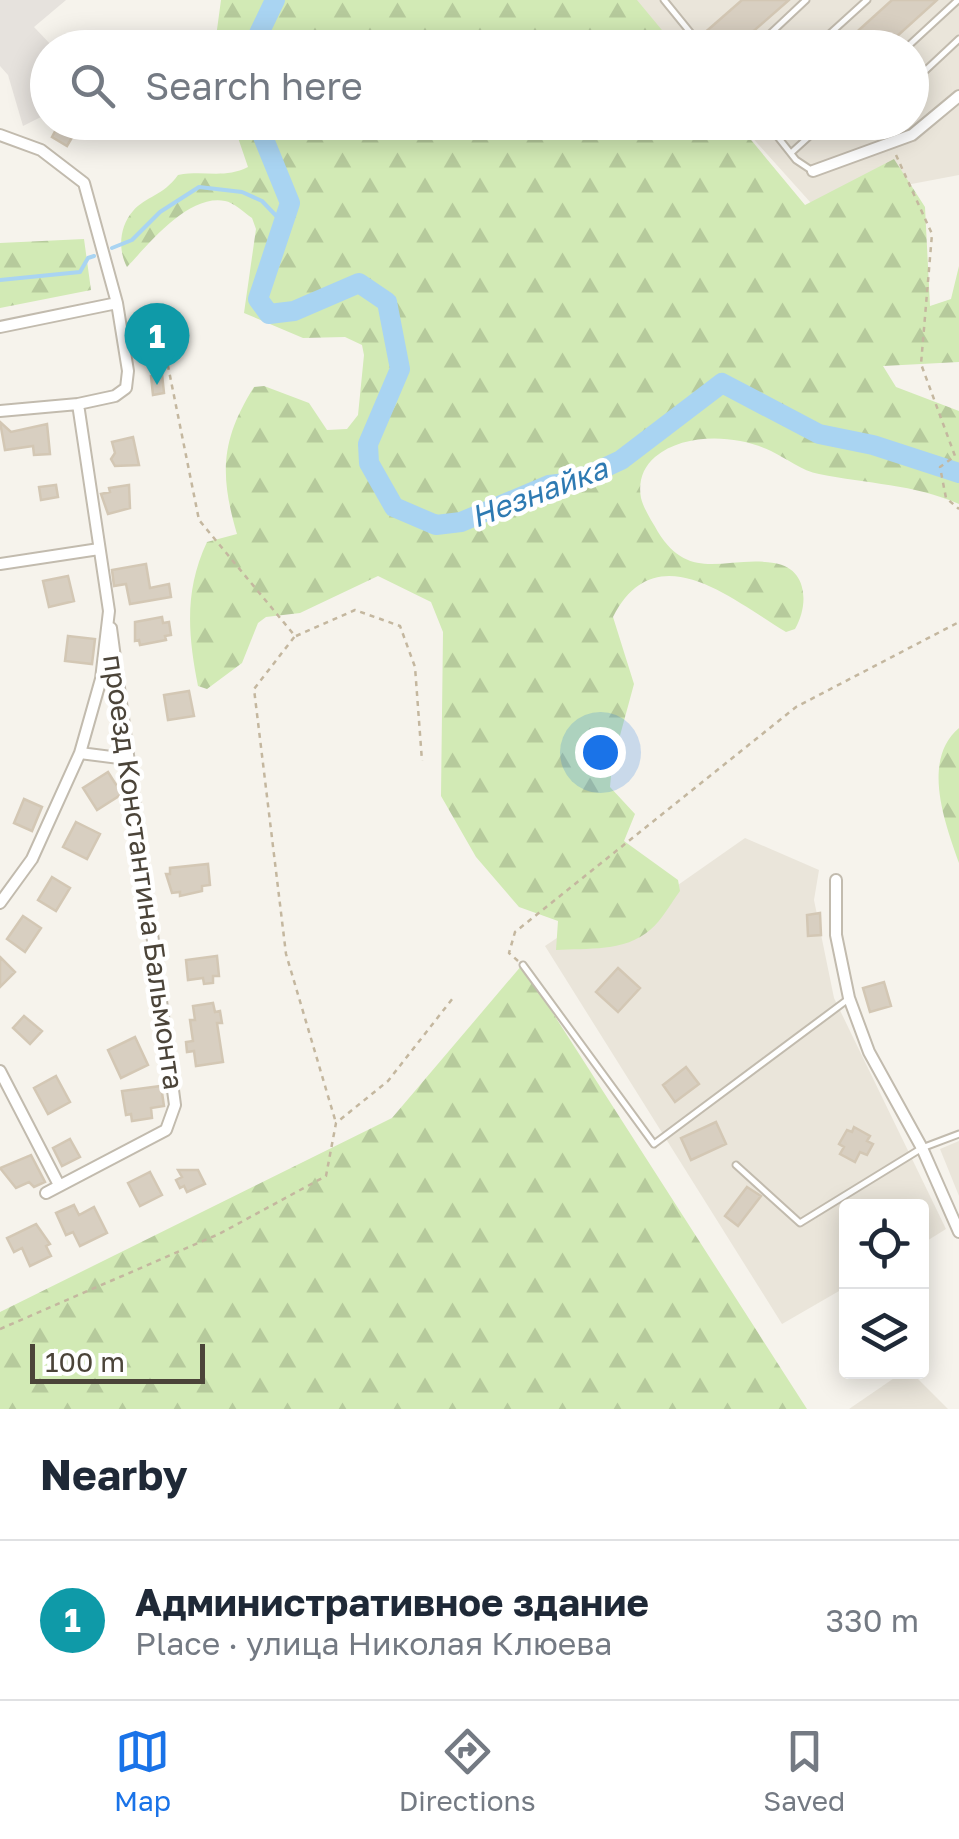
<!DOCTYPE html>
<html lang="en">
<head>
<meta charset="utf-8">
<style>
  :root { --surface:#fff; --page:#f6f6f7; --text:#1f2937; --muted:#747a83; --line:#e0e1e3; --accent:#1a73e8 }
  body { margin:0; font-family:"Golos Text",sans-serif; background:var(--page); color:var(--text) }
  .controls { position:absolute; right:30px; bottom:30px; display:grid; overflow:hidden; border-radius:10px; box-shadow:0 5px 25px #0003 }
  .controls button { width:90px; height:90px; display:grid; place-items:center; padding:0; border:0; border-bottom:2px solid var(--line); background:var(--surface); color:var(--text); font:50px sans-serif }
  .scale { position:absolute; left:30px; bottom:25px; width:175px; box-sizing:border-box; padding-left:10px; border:5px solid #4b4439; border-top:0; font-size:28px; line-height:35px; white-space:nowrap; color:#4b4439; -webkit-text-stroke:8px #fff; paint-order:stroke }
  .you { position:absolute; left:600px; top:752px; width:35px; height:35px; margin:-25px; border:8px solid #fff; border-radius:50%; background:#1a73e8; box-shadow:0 0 0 15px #1a73e833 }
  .badge { display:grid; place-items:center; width:65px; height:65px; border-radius:50%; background:var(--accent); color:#fff; font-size:32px; font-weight:700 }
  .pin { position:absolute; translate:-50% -82px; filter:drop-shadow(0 2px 5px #0008) }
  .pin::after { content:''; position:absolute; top:52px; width:35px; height:30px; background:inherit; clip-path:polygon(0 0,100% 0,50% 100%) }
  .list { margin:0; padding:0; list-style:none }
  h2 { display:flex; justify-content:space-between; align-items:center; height:130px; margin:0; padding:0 40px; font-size:42px }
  h2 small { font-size:32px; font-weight:400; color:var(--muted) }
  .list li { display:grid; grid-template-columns:65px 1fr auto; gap:30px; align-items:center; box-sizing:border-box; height:160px; padding:0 40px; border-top:2px solid var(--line) }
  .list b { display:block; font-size:38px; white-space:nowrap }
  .list p { margin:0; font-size:32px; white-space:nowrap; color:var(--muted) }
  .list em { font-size:32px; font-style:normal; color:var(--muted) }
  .icon { flex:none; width:55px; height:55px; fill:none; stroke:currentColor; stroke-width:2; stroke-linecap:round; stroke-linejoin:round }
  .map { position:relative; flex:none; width:959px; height:1409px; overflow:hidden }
  .search { position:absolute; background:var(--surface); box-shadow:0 5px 25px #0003; left:30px; right:30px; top:30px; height:110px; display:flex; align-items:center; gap:25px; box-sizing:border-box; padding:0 35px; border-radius:55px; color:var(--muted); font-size:38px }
  .sheet { height:290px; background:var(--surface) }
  nav { display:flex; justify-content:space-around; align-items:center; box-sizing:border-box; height:140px; border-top:2px solid var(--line); background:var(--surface); font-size:28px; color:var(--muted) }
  nav a { display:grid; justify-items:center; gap:5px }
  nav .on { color:var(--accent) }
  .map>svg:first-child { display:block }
  .residential { fill:#eae5da }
  .industrial { fill:#e6e2dd }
  .forest { fill:url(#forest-firs) }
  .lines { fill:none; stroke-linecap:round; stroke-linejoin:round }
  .stream { stroke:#a9d4f2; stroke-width:4 }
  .river { stroke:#a9d4f2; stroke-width:20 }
  .building { fill:#d8cfc1; stroke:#d3c7b4; stroke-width:2.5 }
  .service-casing { stroke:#c2bbae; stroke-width:9 }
  .minor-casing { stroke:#c2bbae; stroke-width:14 }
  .path { stroke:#c4b79f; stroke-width:2.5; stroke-dasharray:5 5; stroke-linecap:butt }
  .service { stroke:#fff; stroke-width:5 }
  .minor { stroke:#fff; stroke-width:10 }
  .labels { text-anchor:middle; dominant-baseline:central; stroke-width:9; stroke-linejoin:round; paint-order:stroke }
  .street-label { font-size:28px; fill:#4b4439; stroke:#fff }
  .water-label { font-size:30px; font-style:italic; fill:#2e7ab2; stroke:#fff }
</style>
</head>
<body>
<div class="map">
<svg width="959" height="1409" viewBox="0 0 959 1409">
  <defs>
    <pattern id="forest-firs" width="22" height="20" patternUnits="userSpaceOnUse" patternTransform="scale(2.5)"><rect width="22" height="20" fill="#d2eab5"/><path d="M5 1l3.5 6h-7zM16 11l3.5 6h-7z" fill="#b6ca9c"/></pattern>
  </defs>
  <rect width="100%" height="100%" fill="#f6f3ec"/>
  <path class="residential" d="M 630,0 L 959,0 L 959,175 L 811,203 L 739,123 L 912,122 L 912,48 L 672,47 Z
    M 745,838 L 819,870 L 814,900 L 834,998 L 946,1229 L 922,1244 L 922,1206 L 846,1206 L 846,1287 L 782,1324 L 545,946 L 633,887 L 648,906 Z
    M 959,1141 L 959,1196 L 940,1149 Z
    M 903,1372 L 911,1372 L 948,1409 L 849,1409 Z"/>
  <path class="industrial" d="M 0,0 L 66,0 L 34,27 L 53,47 L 48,48 L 47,114 L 23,126 L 8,75 L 0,66 Z"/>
  <path class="forest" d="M 221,0 L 637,0 L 676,47 L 218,47 L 216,37 Z
    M 233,123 L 737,123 L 805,205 L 894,159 L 925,207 L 930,306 L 951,299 L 959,266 L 959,362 L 883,366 L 896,387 L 959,411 L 959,504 C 914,484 867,484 819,474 C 802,471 786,458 771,451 C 738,435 685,432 655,457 C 643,467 638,482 641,498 C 644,510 652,521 658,532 C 690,584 727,555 774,563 C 808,568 809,605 795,629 L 786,632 C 731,599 656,533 613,617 L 634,684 L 612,765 L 610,787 L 635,814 L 624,841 L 678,880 L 680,891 C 671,903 662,920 650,930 C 625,952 587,948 556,950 L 558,921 L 519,907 L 476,857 L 441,796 L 443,632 L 431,602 L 378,576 L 300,613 L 266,617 L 258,623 L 242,663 L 207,689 L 198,686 C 188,635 184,591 207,542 L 237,534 C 220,476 220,441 254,387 L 264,386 L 309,403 L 327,430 L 347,429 L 358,415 L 364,355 L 362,345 L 345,337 L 303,338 L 244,313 L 256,229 L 252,218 C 245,213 233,202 225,201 C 188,194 149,244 127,267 C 118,250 119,227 133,211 C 146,196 163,196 178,175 C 205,170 224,179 248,167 Z
    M 84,239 L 91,290 L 0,308 L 0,243 Z
    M 959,728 L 959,863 C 945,823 921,760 959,728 Z
    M 522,965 L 807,1409 L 0,1409 L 0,1312 L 392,1118 Z"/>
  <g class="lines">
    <path class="stream" d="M 112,248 L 132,240 L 160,212 L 199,187 L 242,192 L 262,201 L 283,223
      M 0,280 L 80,272 L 88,258 L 94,256"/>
    <path class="river" d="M 252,48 L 275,0
      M 257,122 L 290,203 L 258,299 L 269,314 L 294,311 L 359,283 L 387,302 L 400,369 L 368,444 L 369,463 L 394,507 L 436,525 L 461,522 L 549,485 L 574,482 L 621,460 L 722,383 L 819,434 L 873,445 L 959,473"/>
  </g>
  <path class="building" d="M 742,0 L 789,0 L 734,48 L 711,48 L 701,36 Z
    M 892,0 L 937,0 L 884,48 L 839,48 Z
    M 60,122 L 81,122 L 67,146 L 52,137 Z
    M 162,374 L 164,393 L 153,395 L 151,376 Z
    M 0,422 L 11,432 L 47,424 L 50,454 L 34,455 L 33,446 L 5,450 Z
    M 133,437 L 139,465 L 115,466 L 111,459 L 115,453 L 112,442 Z
    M 56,485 L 58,497 L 41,500 L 39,487 Z
    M 129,485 L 130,508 L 108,514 L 101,494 L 110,492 L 109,488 Z
    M 146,564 L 150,588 L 169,584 L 171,597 L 130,604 L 126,584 L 114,586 L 112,570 Z
    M 68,576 L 74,601 L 49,607 L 43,581 Z
    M 162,617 L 163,623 L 169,622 L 171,635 L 165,636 L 166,640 L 140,645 L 139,640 L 135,641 L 135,622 Z
    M 68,636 L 95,639 L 92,664 L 65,661 Z
    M 189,691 L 194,716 L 168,720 L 164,695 Z
    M 108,772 L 122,794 L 97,810 L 83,788 Z
    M 24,799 L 42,807 L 32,831 L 14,823 Z
    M 76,822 L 100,834 L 87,859 L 63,847 Z
    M 208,864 L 210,885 L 202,886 L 202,891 L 180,896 L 180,892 L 172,893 L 166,874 L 170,874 L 170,868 Z
    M 52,877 L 70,888 L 56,911 L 38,900 Z
    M 820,913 L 821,935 L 808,936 L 807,915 Z
    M 23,916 L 41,928 L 25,952 L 7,939 Z
    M 217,956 L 219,976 L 213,976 L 213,983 L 204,984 L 203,978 L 188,980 L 186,960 Z
    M 0,957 L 15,972 L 0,987 Z
    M 618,968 L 640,988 L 618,1012 L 596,992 Z
    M 884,982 L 891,1006 L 870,1012 L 863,988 Z
    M 213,1003 L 215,1012 L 220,1011 L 222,1023 L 217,1023 L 223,1062 L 196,1066 L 194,1051 L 187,1052 L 186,1042 L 193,1041 L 190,1020 L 195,1020 L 193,1006 Z
    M 24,1016 L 42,1031 L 30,1044 L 13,1028 Z
    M 135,1037 L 148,1065 L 121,1078 L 108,1050 Z
    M 686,1067 L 699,1084 L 675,1102 L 663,1085 Z
    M 56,1076 L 70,1102 L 48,1114 L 34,1088 Z
    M 161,1086 L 164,1106 L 151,1108 L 152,1118 L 132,1121 L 131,1114 L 126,1115 L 122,1091 Z
    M 716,1122 L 726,1144 L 691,1160 L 681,1138 Z
    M 854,1127 L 870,1136 L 867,1141 L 873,1144 L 867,1155 L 860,1152 L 855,1162 L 840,1154 L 844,1147 L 839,1144 L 847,1130 L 852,1132 Z
    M 70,1139 L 80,1157 L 62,1166 L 53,1148 Z
    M 31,1155 L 45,1182 L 34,1187 L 29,1182 L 16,1188 L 0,1168 Z
    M 178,1170 L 198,1170 L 205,1184 L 187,1192 L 184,1186 L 180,1188 L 176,1180 L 182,1177 Z
    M 150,1172 L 162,1195 L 140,1206 L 128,1183 Z
    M 747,1187 L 761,1196 L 738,1226 L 725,1216 Z
    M 74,1205 L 79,1215 L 94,1207 L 107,1233 L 80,1246 L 73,1232 L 66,1235 L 56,1213 Z
    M 36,1224 L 50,1244 L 46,1246 L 51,1256 L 30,1266 L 22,1248 L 14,1252 L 7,1238 Z"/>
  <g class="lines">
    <defs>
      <path id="service" d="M 664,0 L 703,48
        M 755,48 L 806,0
        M 814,48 L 867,0
        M 906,48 L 958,0
        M 912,83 L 959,39
        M 766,122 L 796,160 L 811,170
        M 791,153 L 825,122
        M 523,965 L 654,1144 L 847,1000
        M 736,1165 L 800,1223 L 922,1148 L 959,1134"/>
      <path id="minor" d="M 0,135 L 41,150 L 84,183 L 117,303 L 128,371 L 126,388 L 115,396 L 78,404 L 109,611 L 101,679 L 80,753 L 32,859 L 0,903
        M 813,171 L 912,135 L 959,96
        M 0,327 L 117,303
        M 0,411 L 78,404
        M 0,564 L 99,549
        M 80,753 L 127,759
        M 836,880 L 836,935 L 849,998 L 869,1052 L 922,1148 L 959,1232
        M 0,1071 L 59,1185
        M 46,1193 L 166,1130 L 175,1105 L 111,628"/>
    </defs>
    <use href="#service" class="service-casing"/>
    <use href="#minor" class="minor-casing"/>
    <path class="path" d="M 896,155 L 932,234 L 921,364 L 955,456 L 940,467 L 946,498 L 959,509
      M 130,319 L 167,361 L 199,520 L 295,636 L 254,689 L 286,954 L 336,1123
      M 296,636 L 355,610 L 400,626 L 415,667 L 422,761
      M 518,961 L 509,953 L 515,932 L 796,707 L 959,622
      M 0,1329 L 219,1234 L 326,1176 L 336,1123 L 388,1081 L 453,998"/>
    <use href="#service" class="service"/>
    <use href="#minor" class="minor"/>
  </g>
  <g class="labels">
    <g class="street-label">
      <text transform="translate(144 872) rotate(82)">проезд Константина Бальмонта</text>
    </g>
    <g class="water-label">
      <text transform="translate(539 492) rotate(-21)">Незнайка</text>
    </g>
  </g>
</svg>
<div class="controls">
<button><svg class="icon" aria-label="locate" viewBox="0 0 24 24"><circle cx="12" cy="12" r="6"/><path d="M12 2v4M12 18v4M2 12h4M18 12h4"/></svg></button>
<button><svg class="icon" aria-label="layers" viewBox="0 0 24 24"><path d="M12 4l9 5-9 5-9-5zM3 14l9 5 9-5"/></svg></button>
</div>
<div class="scale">100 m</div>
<div class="you"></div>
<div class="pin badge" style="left:157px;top:385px;background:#0f9aa8">1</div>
<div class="search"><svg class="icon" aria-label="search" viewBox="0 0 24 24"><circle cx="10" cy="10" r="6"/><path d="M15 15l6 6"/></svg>Search here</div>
</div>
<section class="sheet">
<h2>Nearby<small></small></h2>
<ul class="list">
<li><span class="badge" style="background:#0f9aa8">1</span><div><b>Административное здание</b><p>Place · улица Николая Клюева</p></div><em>330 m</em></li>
</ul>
</section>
<nav>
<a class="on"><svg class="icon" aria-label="map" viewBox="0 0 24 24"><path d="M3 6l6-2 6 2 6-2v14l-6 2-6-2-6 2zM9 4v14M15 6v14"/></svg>Map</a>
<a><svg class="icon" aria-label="directions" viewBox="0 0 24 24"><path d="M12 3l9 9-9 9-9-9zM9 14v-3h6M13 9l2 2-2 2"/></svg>Directions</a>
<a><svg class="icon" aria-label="saved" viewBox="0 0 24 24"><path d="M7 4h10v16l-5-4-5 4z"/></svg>Saved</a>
</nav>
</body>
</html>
